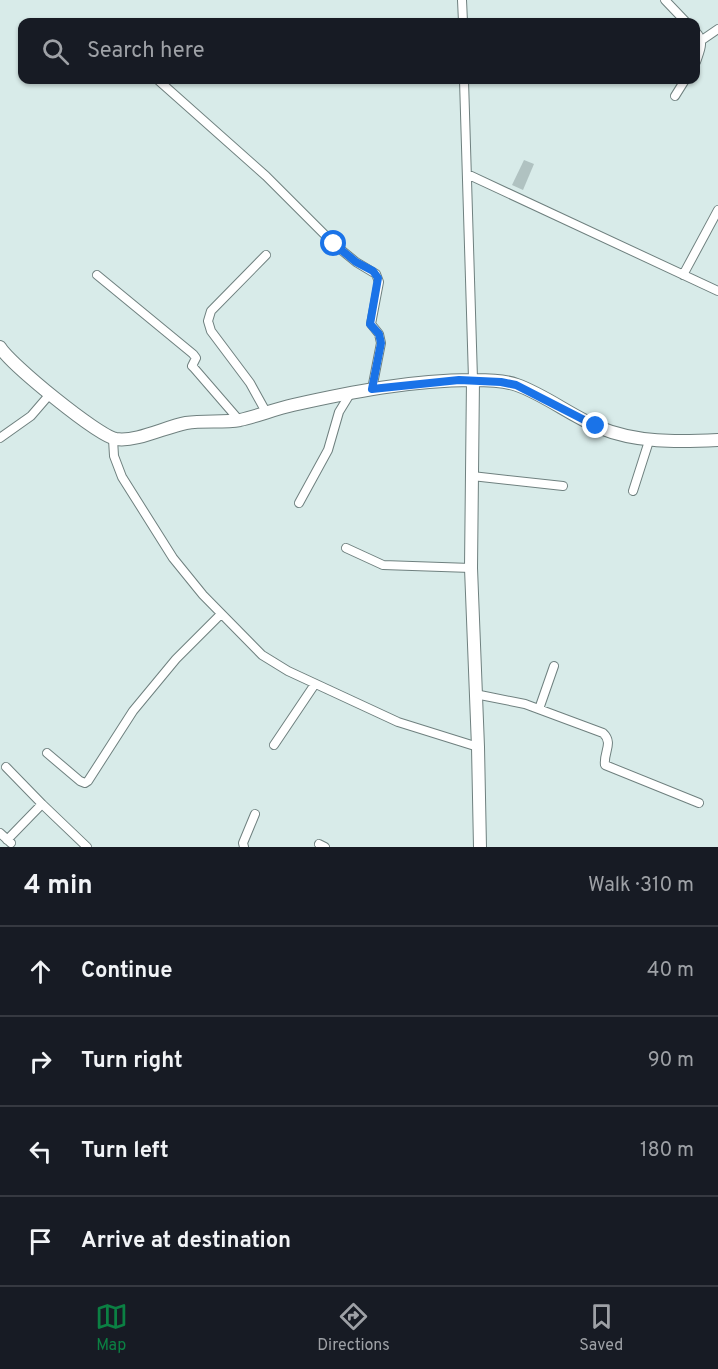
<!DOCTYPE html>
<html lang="en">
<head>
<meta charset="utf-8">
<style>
  :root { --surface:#171b24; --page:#242831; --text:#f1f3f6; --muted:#9ea1a6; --line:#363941; --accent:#0b8043 }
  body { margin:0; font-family:Overpass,sans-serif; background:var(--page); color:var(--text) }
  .stop { position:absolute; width:18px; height:18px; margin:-14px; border:4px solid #1a73e8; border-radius:50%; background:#fff }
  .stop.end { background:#1a73e8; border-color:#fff; box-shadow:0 2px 6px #0008 }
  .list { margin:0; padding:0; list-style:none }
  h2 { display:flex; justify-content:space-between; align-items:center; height:78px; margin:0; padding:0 24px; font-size:26px }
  h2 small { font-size:20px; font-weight:400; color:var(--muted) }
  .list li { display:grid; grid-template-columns:39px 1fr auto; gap:18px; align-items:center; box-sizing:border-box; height:90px; padding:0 24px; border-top:2px solid var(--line) }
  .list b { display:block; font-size:22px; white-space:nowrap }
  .list em { font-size:20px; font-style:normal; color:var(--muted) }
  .icon { flex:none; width:33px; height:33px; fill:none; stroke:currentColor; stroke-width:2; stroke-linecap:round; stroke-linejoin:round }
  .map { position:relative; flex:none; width:718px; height:847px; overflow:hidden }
  .search { position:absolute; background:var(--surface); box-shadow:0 2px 4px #0004; left:18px; right:18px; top:18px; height:66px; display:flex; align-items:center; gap:15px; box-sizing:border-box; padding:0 21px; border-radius:12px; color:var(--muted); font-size:22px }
  .sheet { height:438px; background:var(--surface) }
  nav { display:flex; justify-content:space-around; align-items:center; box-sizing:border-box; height:84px; border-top:2px solid var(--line); background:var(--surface); font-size:16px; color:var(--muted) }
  nav a { display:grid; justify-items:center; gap:3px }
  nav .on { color:var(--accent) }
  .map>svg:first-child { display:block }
  .building { fill:#b0c2c1 }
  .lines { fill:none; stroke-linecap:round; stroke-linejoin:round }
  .street-casing { stroke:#6f807f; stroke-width:10 }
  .secondary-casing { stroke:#6f807f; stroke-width:14 }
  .street { stroke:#fff; stroke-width:8 }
  .secondary { stroke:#fff; stroke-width:12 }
  .route { stroke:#1a73e8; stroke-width:8 }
</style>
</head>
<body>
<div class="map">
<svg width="718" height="847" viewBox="0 0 718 847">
  <rect width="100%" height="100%" fill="#d8ebe9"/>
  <path class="building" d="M 524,160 L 534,164 L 523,190 L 512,185 Z"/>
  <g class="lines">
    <defs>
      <path id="street" d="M 462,0 L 463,22
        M 665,0 L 686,22
        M 696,32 C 705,42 700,50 696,62
        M 702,40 L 718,29
        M 158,80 L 266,176 L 334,244 L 356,262 L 376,274 L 379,282 L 371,324 L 379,334 L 381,343 L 372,389
        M 464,80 L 473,379
        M 675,96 L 685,80
        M 467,174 L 718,291
        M 266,255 L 211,311 L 208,321 L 211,331 L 250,383 L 266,412
        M 97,275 L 193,354 L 196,358 L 192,366 L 194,368 L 239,420
        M 683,275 L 718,210
        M 0,438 L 31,416 L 50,394
        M 113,439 L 114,456 L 122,477 L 173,558 L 203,595 L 262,655 L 288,671 L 398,722 L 478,747
        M 472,476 L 563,486
        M 633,491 L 649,441
        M 299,503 L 328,450 L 339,412 L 350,394
        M 346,548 L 383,565 L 471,568
        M 475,694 L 525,704 L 603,733 C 614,743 603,753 605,765 L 699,803
        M 539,709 L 554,666
        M 274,745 L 315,684
        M 47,753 L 80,781 L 85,783 L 88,781 L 133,711 L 176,659 L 221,614
        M 6,767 L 42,804 L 7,840
        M 42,804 L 87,847
        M 0,833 L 11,843
        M 319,844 L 325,847
        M 244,847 L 243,843 L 255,814"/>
      <path id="secondary" d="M 0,347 C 10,364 98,436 116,439 C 137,442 165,427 186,423 C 204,420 223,423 240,420 C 258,416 275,409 293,405 C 351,392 412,380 472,380 C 486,380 503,380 517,385 C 545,395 570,415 598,427 C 636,443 677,442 718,440
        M 473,379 L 471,568 L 478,747 L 480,847"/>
    </defs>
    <use href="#street" class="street-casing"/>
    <use href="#secondary" class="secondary-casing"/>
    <use href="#street" class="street"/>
    <use href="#secondary" class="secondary"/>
  </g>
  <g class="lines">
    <path class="route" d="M 334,244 L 356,262 L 373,271 L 378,278 L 370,324 L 379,334 L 381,343 L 372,389 L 459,380 L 501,382 L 516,385 L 596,426"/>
  </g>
</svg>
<div class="stop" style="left:334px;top:244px"></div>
<div class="stop end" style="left:596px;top:426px"></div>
<div class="search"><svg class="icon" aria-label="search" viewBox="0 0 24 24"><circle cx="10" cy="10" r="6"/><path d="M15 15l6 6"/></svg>Search here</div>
</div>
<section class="sheet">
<h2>4 min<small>Walk · 310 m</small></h2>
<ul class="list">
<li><svg class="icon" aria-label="ahead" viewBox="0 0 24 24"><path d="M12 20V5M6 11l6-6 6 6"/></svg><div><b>Continue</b></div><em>40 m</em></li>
<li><svg class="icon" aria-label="right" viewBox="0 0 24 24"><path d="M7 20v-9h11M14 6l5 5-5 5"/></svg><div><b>Turn right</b></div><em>90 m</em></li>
<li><svg class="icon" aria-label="left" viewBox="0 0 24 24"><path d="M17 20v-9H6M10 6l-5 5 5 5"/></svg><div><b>Turn left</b></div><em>180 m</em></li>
<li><svg class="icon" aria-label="arrive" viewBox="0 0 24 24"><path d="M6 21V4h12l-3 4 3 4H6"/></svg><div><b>Arrive at destination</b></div></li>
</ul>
</section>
<nav>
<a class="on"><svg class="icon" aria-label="map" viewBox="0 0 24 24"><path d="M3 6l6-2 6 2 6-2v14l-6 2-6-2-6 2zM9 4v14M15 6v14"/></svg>Map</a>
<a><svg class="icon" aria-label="directions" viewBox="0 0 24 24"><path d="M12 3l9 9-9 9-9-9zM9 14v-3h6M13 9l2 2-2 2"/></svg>Directions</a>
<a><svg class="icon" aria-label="saved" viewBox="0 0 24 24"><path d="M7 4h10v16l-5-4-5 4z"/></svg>Saved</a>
</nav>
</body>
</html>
